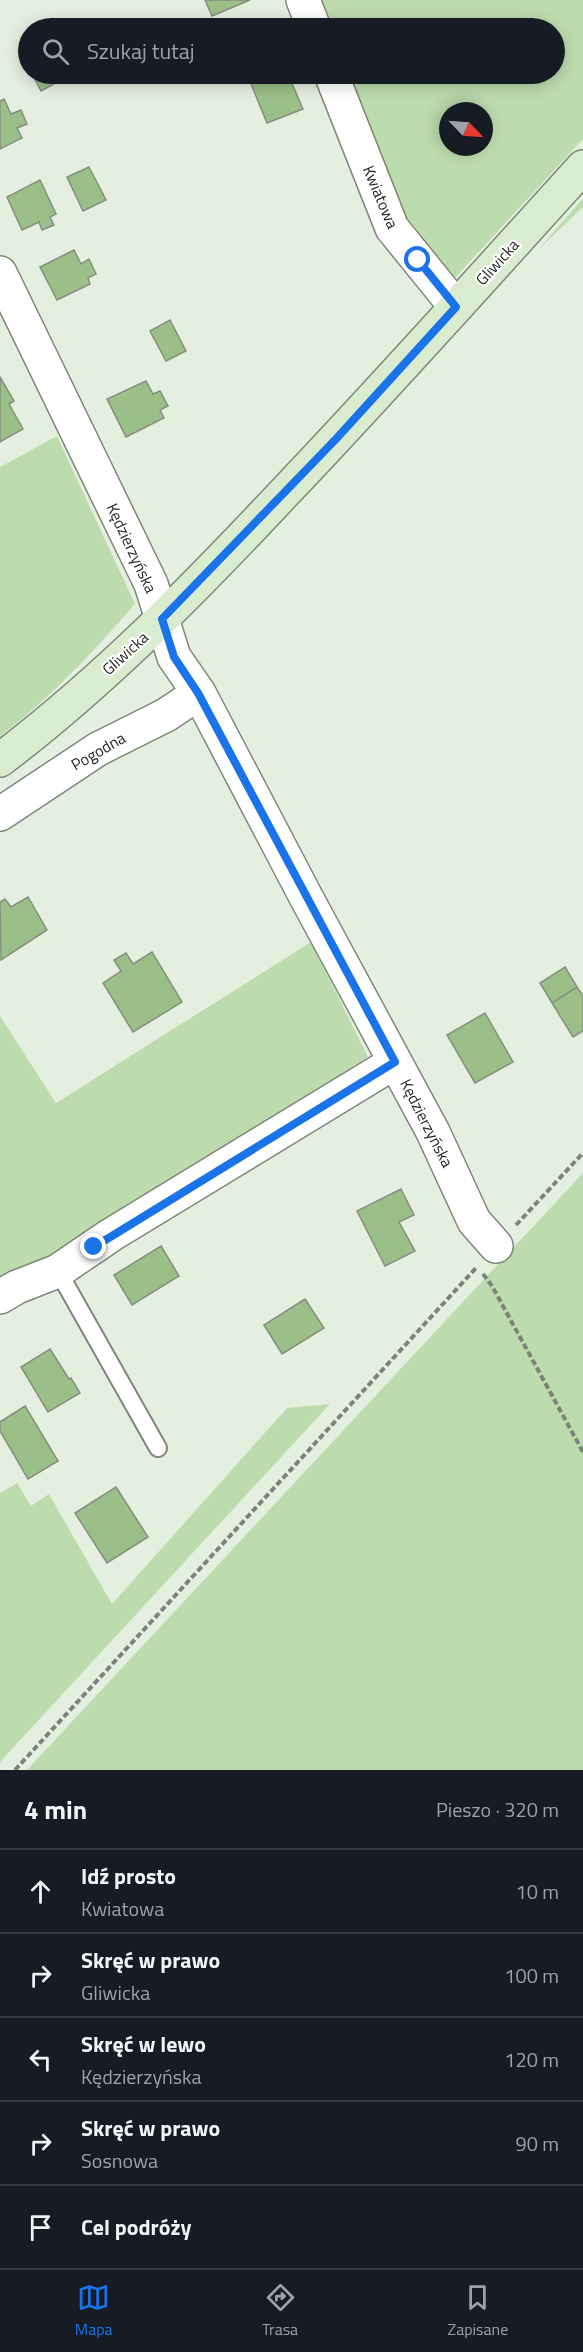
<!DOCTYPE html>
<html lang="pl">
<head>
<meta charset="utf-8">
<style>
  :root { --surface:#171b24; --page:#20242c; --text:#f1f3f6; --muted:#9ea1a6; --line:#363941; --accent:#1a73e8 }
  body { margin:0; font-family:"Titillium Web",sans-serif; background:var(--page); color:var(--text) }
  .compass { position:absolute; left:439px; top:102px; width:54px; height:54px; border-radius:50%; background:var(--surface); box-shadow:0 3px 15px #0003; rotate:115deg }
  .stop { position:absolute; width:18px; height:18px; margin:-14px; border:4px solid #1a73e8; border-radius:50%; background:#fff }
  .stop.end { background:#1a73e8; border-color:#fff; box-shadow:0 2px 6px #0008 }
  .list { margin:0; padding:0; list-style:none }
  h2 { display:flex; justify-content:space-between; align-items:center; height:78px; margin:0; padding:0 24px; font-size:26px }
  h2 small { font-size:20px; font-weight:400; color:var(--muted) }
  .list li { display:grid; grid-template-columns:39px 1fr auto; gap:18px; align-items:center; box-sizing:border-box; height:84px; padding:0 24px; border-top:2px solid var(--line) }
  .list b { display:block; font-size:22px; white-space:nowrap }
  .list p { margin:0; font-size:20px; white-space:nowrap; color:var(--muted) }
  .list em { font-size:20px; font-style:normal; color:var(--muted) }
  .icon { flex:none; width:33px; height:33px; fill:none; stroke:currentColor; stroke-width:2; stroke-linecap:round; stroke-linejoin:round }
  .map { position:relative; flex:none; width:583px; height:1770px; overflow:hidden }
  .search { position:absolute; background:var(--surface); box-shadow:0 3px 15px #0003; left:18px; right:18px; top:18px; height:66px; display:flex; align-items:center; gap:15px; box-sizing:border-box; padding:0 21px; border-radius:33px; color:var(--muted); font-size:22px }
  .sheet { height:498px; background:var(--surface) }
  nav { display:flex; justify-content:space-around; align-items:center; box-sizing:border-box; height:84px; border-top:2px solid var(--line); background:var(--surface); font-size:16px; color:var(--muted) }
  nav a { display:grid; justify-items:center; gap:3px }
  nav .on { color:var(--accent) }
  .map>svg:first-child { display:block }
  .green { fill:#bddcad; fill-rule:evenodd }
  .building { fill:#9ac087; stroke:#858f81; stroke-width:1.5 }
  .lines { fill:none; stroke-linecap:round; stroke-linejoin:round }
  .lane-casing { stroke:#7e8779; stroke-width:20 }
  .street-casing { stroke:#7e8779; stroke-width:36 }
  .secondary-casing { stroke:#7e8779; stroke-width:36 }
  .path { stroke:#7d837a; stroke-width:4; stroke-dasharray:6 3; stroke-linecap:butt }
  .lane { stroke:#fff; stroke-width:16 }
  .street { stroke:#fff; stroke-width:33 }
  .secondary { stroke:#daeccf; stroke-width:33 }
  .route { stroke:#1a73e8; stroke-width:8 }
  .labels { text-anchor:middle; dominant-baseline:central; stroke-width:4.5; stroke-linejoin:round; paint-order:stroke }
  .street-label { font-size:16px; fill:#232722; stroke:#fff }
</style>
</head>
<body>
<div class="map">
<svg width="583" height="1770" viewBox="0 0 583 1770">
  <rect width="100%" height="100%" fill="#e5efe0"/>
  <path class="green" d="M 311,0 L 583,0 L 583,139 L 452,281 L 415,242 L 339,74 L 554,74 L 554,28 L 322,28 ZM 448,111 L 484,111 L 484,147 L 448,147 Z
    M 583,198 L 583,207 L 538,250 Z
    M 57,436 L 135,604 C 93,652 51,698 0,736 L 0,467 Z
    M 311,942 L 368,1057 L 126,1212 L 0,1287 L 0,1016 L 56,1103 Z
    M 583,1173 L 583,1770 L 27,1770 Z
    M 330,1404 L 0,1762 L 0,1493 L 17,1483 L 31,1506 L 49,1494 L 112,1604 L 287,1408 Z"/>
  <path class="building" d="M 205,0 L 250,0 L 212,16 Z
    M 32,74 L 60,74 L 63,79 L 41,91 Z
    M 247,74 L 288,74 L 303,109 L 267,123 Z
    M 4,99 L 11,114 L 21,110 L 27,124 L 17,128 L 22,138 L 0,149 L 0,101 Z
    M 89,167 L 106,200 L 83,211 L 67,177 Z
    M 40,180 L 56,214 L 50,217 L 54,225 L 42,230 L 39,222 L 22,230 L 7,197 Z
    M 74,250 L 81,264 L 89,259 L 96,274 L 88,278 L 90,284 L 57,300 L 40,267 Z
    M 170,320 L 186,351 L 166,361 L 150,331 Z
    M 0,377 L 14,401 L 9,404 L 23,429 L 0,442 Z
    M 146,381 L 153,394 L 160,391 L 168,406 L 160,410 L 164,418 L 126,437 L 107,399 Z
    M 28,897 L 47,930 L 1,960 L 0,902 L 5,899 L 11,907 Z
    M 152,952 L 182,1002 L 133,1032 L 103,983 L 121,971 L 114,960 L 126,953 L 133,964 Z
    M 565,967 L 577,987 L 552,1003 L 540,983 Z
    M 577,987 L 583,996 L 583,1031 L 573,1037 L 552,1003 Z
    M 485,1013 L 513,1062 L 475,1083 L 447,1035 Z
    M 401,1189 L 414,1215 L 399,1222 L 415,1251 L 385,1266 L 357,1211 Z
    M 161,1246 L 179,1276 L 132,1305 L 114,1275 Z
    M 305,1299 L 324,1328 L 282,1354 L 264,1325 Z
    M 50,1349 L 69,1379 L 71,1378 L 80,1393 L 48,1412 L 21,1367 Z
    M 25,1406 L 58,1461 L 28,1479 L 0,1431 L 0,1422 Z
    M 116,1487 L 148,1537 L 107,1563 L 75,1513 Z"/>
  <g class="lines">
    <defs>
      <path id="lane" d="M 58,1271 L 158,1448"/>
      <path id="street" d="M 303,0 L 314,28
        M 331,74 L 392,228 L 456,307
        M 0,273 L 151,584 L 174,657 L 199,693 L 306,897 L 433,1132 L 474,1221 L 496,1246
        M 0,814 L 98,749 L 166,715 L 199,693
        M 0,1297 L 17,1287 L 58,1271 L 111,1235 L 395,1062"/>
      <path id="secondary" d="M 0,760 C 104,681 196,587 285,492 C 386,386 484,276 583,167"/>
    </defs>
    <use href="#lane" class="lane-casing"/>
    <use href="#street" class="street-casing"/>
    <use href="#secondary" class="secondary-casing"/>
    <path class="path" d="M 516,1225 L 583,1153
      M 483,1274 L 492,1286 L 583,1452
      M 15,1770 L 476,1268"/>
    <use href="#lane" class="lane"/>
    <use href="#street" class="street"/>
    <use href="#secondary" class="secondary"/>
  </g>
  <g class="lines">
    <path class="route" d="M 94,1247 L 395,1062 L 198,693 L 174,657 L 162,619 L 336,439 L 456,307 L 418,260"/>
  </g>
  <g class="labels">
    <g class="street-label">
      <text transform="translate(381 197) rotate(67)">Kwiatowa</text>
      <text transform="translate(497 262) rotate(-48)">Gliwicka</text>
      <text transform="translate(132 548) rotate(65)">Kędzierzyńska</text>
      <text transform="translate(125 653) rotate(-42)">Gliwicka</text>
      <text transform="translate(98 751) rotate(-30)">Pogodna</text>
      <text transform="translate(427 1123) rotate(63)">Kędzierzyńska</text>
    </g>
  </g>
</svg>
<svg class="compass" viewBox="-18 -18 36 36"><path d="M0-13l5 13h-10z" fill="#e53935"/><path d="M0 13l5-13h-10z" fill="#9ea1a6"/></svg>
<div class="stop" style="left:418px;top:260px"></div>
<div class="stop end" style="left:94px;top:1247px"></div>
<div class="search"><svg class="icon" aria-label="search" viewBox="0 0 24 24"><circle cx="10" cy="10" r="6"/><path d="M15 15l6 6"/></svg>Szukaj tutaj</div>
</div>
<section class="sheet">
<h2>4 min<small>Pieszo · 320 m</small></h2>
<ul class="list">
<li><svg class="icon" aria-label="ahead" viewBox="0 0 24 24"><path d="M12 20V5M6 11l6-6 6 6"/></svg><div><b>Idź prosto</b><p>Kwiatowa</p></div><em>10 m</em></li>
<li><svg class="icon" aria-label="right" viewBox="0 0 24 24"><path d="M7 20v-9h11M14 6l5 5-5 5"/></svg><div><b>Skręć w prawo</b><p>Gliwicka</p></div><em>100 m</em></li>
<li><svg class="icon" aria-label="left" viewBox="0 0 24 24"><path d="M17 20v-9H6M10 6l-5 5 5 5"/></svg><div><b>Skręć w lewo</b><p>Kędzierzyńska</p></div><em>120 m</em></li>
<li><svg class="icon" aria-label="right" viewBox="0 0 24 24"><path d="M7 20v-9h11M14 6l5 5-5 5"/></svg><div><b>Skręć w prawo</b><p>Sosnowa</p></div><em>90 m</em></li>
<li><svg class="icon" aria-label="arrive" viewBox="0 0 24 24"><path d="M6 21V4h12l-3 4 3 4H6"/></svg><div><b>Cel podróży</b></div></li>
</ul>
</section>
<nav>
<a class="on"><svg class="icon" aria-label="map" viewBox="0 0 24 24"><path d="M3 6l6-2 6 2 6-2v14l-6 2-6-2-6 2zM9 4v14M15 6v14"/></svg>Mapa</a>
<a><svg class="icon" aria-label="directions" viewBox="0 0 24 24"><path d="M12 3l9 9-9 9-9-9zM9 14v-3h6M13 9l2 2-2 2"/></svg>Trasa</a>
<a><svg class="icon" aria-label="saved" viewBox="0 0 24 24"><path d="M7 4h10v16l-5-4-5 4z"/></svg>Zapisane</a>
</nav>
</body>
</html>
